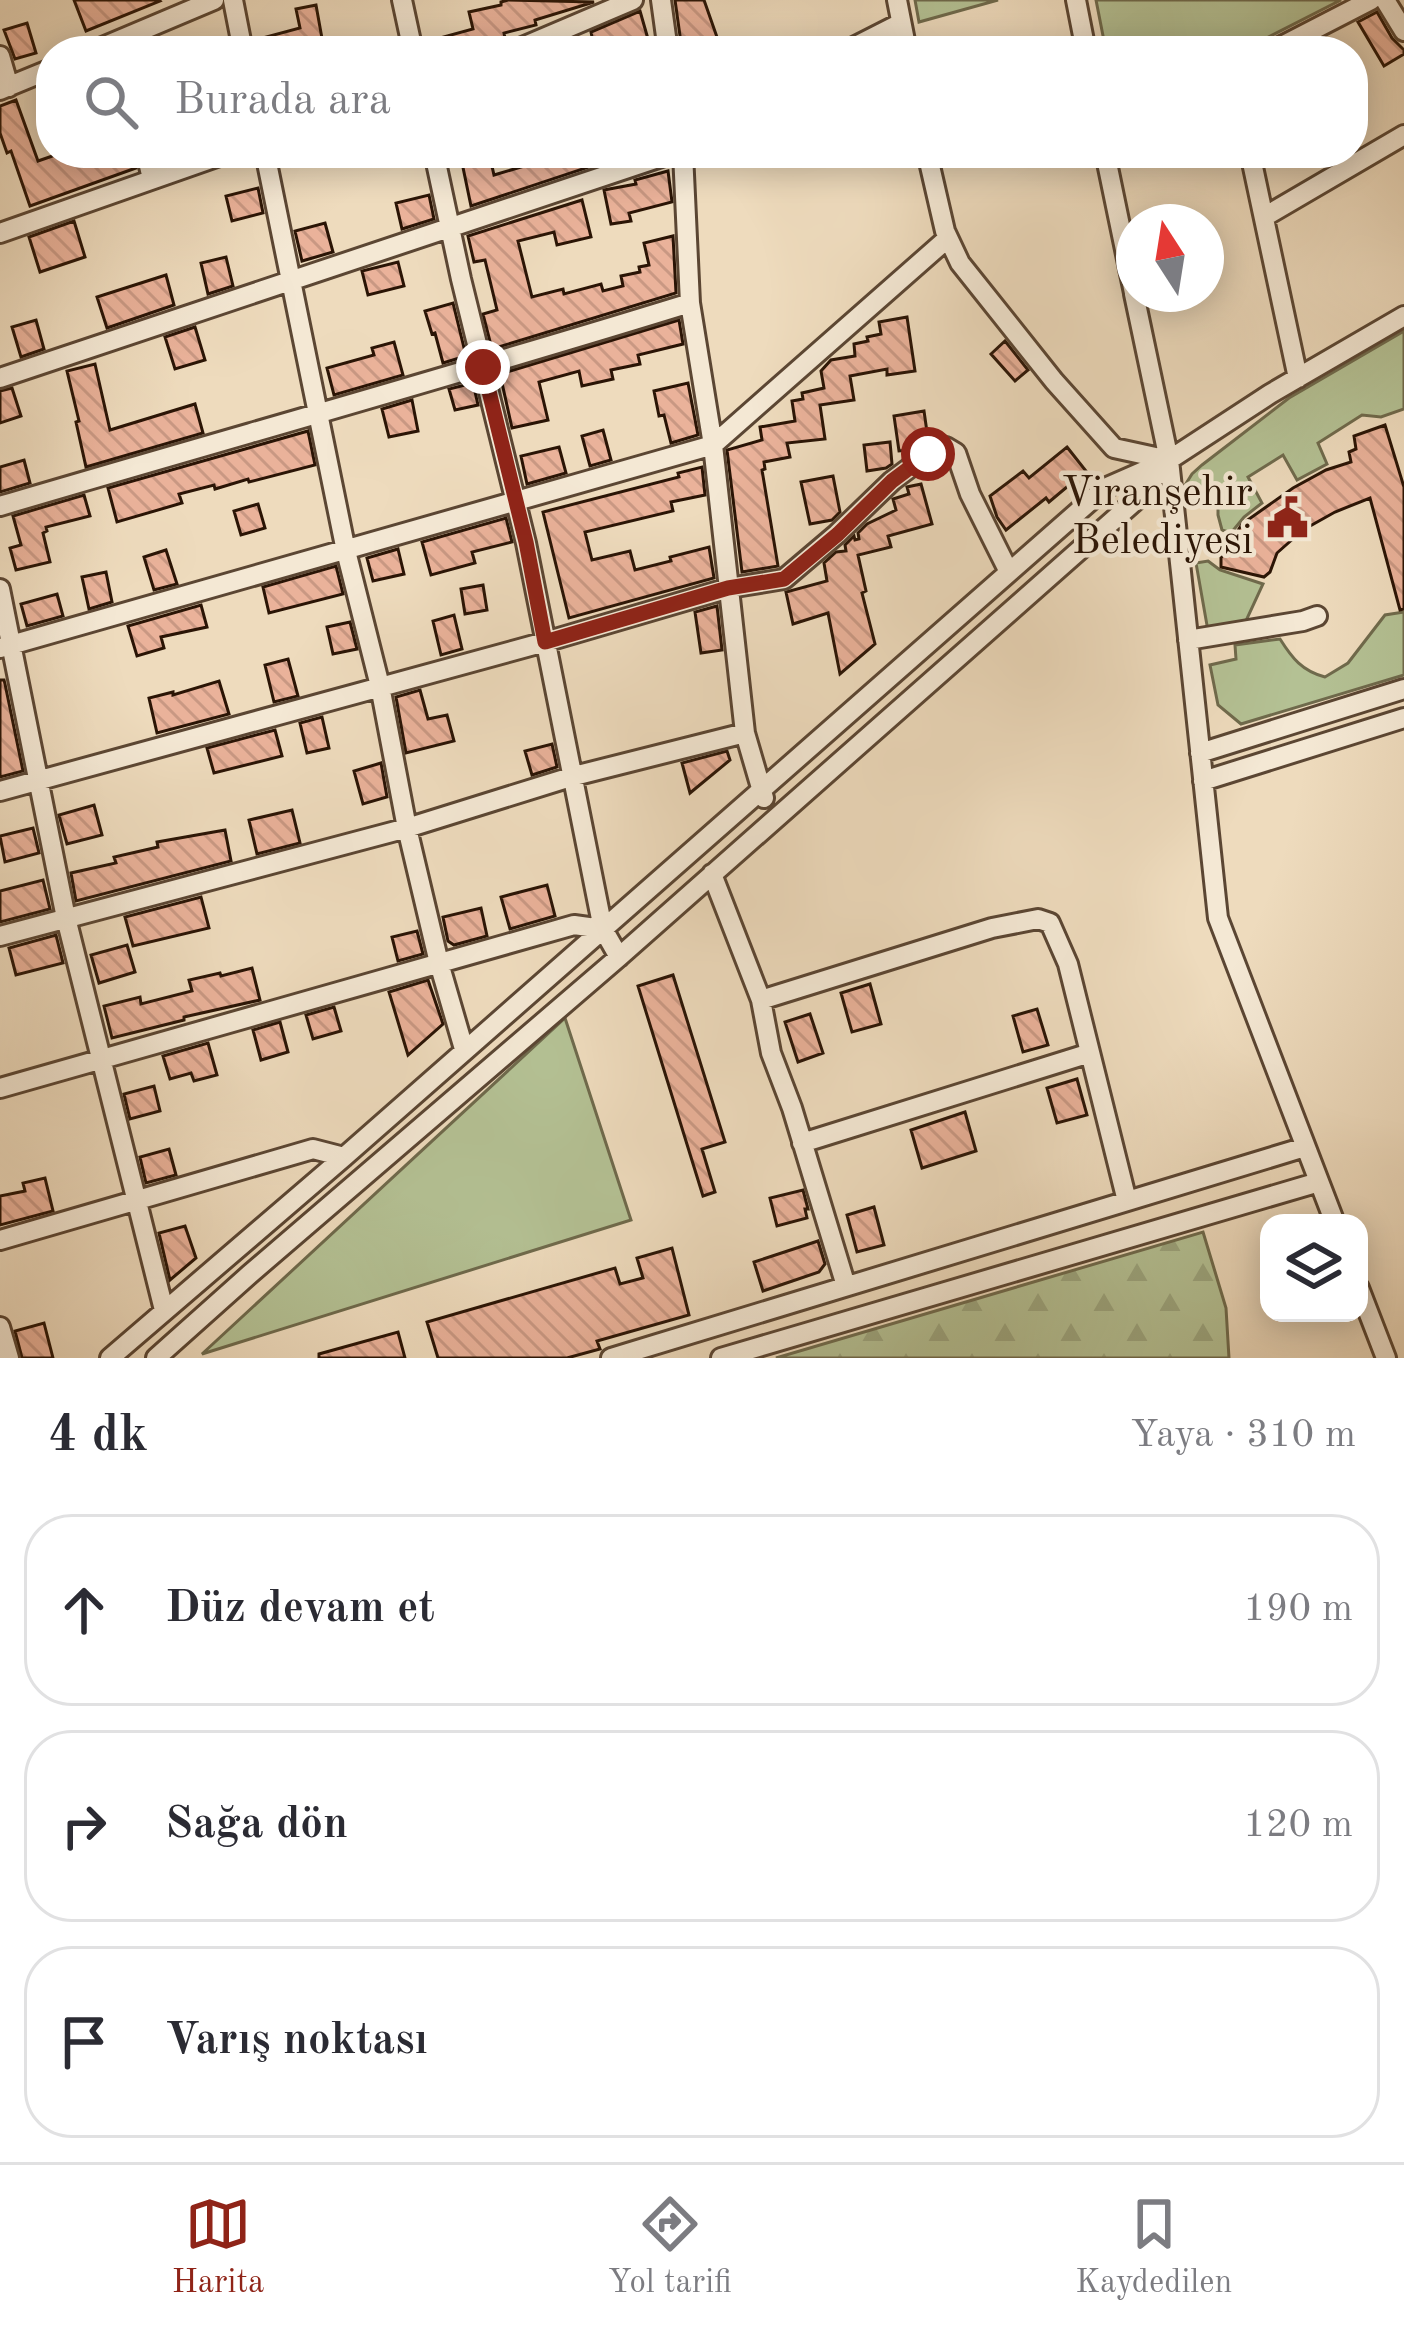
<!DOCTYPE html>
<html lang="tr">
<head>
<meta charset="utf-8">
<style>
  :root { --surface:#fff; --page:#f2f2f3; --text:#2b2b33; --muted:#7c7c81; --line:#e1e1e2; --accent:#8f2418 }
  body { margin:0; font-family:"Old Standard TT",serif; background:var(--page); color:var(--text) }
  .controls { position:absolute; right:36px; bottom:36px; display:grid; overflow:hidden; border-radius:24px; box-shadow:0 6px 30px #0003 }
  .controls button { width:108px; height:108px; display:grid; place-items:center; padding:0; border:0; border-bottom:3px solid var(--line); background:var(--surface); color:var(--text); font:60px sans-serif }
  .compass { position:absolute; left:1116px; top:204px; width:108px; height:108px; border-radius:50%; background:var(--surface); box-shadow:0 6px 30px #0003; rotate:348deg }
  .stop { position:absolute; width:36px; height:36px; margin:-27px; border:9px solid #8f2418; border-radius:50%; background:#fff }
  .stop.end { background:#8f2418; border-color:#fff; box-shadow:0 3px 12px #0008 }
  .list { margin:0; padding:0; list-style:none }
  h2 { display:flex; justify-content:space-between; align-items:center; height:156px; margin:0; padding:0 48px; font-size:51px }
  h2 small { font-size:39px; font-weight:400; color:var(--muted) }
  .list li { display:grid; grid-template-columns:78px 1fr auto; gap:36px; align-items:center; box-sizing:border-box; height:192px; margin:0 24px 24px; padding:0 24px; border:3px solid var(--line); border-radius:48px }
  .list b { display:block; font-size:45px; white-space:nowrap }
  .list em { font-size:39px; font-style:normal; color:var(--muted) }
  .icon { flex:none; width:66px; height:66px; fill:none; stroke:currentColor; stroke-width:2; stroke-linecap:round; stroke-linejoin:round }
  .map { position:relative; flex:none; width:1404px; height:1358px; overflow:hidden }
  .search { position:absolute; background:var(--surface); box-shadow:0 6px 30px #0003; left:36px; right:36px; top:36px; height:132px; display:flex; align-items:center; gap:30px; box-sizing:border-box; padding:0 42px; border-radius:48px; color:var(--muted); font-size:45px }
  .sheet { height:804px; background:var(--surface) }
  nav { display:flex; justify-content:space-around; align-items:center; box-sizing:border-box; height:168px; border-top:3px solid var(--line); background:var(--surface); font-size:33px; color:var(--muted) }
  nav a { display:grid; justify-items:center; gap:6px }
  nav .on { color:var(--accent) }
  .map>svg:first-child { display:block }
  .green { fill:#b4c194; stroke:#6f6a4c; stroke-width:3 }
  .forest { fill:url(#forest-firs); stroke:#6f6a4c; stroke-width:3 }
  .building { fill:url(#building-back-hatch); stroke:#2a1405; stroke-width:3 }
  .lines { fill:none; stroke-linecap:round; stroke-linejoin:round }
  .minor-casing { stroke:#5b4633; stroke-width:24 }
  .minor { stroke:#f4e8d4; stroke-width:18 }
  .route { stroke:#8f2418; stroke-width:15 }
  .labels { text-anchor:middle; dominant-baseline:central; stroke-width:9; stroke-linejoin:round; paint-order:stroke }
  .poi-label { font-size:42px; fill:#2a1405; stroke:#f4e8d4; text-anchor:end }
</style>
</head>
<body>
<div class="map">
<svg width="1404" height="1358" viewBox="0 0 1404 1358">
  <defs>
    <pattern id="forest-firs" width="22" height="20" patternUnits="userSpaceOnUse" patternTransform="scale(3)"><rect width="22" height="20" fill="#b4c194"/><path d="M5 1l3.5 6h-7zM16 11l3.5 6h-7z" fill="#9ba57e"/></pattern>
    <pattern id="building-back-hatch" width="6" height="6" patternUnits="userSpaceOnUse" patternTransform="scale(3)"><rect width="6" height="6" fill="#eab29a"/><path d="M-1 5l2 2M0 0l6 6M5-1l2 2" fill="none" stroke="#c99883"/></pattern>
  </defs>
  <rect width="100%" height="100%" fill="#eedbbd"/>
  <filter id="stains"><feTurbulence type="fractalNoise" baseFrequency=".00167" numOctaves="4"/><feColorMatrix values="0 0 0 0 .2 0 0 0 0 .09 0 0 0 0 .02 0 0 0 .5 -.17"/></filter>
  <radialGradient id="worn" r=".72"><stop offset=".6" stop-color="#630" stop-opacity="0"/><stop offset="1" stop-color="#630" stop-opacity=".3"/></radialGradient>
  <path class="green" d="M 915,0 L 998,0 L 919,22 Z
    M 1096,0 L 1341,0 L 1241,51 L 1106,51 Z
    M 1404,331 L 1404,409 L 1381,417 L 1362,415 L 1318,443 L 1327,464 L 1297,480 L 1283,455 L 1248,477 L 1262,503 L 1244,517 L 1231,533 L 1222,530 L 1218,515 L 1218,499 L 1213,497 L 1190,504 L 1182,490 L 1192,474 L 1202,465 L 1289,398 Z
    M 1208,561 L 1220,570 L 1263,584 L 1245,623 L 1208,631 L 1196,563 Z
    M 1404,612 L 1404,675 L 1241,724 L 1218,705 L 1210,665 L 1236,659 L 1235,645 L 1280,639 C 1292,658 1302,671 1325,677 L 1348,663 L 1385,615 Z
    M 565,1018 L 631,1220 L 202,1354 Z"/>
  <path class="forest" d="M 1203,1232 L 1226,1308 L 1229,1358 L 776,1358 Z"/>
  <path class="building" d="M 74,0 L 159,0 L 160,1 L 86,31 Z
    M 508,0 L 594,2 L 535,20 L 536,25 L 504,33 L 505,38 L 460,49 L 461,51 L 426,51 L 425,42 L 473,29 L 469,12 L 501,5 L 501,2 Z
    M 675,0 L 704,0 L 718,40 L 684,51 L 681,43 Z
    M 316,5 L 323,44 L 285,51 L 258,51 L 255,40 L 300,28 L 296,9 Z
    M 640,11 L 648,39 L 617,47 L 618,51 L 553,51 L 567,43 L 592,37 L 591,32 Z
    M 1377,12 L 1392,38 L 1404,50 L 1404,54 L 1384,66 L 1358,22 Z
    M 27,23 L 36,53 L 15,59 L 4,30 Z
    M 16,100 L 38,161 L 61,153 L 133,153 L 136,168 L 30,206 L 11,151 L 7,153 L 0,133 L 0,106 Z
    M 460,153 L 489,153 L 494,175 L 551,158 L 549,153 L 619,153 L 619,157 L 471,206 Z
    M 668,171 L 672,202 L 629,213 L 631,221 L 611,224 L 604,190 L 636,184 L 635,180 Z
    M 258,188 L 263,213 L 232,221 L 226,196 Z
    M 429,195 L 434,219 L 402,229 L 396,203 Z
    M 582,200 L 591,237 L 557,245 L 554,232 L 518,241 L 532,297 L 563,289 L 564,294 L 601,284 L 603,291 L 623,286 L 621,276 L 640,272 L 639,267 L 649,265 L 644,243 L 673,236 L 676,293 L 492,349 L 483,314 L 497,310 L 485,260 L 474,262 L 468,236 Z
    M 74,221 L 85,257 L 40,272 L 29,237 Z
    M 325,223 L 333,252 L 302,261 L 295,231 Z
    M 226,257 L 233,286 L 208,294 L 201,263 Z
    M 398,262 L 404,286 L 368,295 L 362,271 Z
    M 166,275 L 174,305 L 107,328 L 97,297 Z
    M 453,303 L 466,356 L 443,363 L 435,333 L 432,334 L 425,311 Z
    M 907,317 L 915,371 L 887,375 L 887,369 L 850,376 L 854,400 L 820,405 L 825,439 L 787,443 L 790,457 L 764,462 L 765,469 L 762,470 L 778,566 L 742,572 L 727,450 L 762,440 L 760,427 L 795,421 L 792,401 L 803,399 L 802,393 L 824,388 L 821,371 L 831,360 L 855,356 L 854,344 L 868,341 L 867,337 L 881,334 L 879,322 Z
    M 36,320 L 44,349 L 21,357 L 12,327 Z
    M 679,320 L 683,344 L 638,355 L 640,364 L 611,370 L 613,379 L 582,386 L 579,371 L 539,382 L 548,420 L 512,428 L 500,374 Z
    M 195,327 L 205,360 L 175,369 L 165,337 Z
    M 1005,341 L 1028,370 L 1015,381 L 991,354 Z
    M 394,342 L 403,375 L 334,395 L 327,368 L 374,355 L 372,348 Z
    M 95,364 L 110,430 L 195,404 L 203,433 L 86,467 L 76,422 L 79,421 L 67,371 Z
    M 473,383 L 478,405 L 455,410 L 449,389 Z
    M 688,383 L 698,435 L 671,443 L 664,415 L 659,416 L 654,391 Z
    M 12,388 L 21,416 L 0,423 L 0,391 Z
    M 412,400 L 418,431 L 389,437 L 382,409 Z
    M 924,411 L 928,439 L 911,450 L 899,451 L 894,416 Z
    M 1385,425 L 1404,487 L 1404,609 L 1400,610 L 1370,498 L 1335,512 L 1303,530 L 1277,553 L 1270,572 L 1264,577 L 1221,567 L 1221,558 L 1242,524 L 1293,488 L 1326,470 L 1351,462 L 1349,452 L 1356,449 L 1354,436 Z
    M 603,430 L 611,460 L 590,466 L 582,436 Z
    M 308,431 L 315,465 L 249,482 L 248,479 L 215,489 L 214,485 L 179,494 L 182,503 L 117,522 L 108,488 Z
    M 890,442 L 892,464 L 886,468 L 867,471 L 864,445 Z
    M 559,447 L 566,473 L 527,484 L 521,456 Z
    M 1067,447 L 1086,471 L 1049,502 L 1046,498 L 1006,530 L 997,517 L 990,496 L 1023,471 L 1029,478 Z
    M 24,460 L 30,483 L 0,492 L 0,467 Z
    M 702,467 L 705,495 L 671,502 L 673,511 L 585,532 L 592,560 L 630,551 L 635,570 L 671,561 L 670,557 L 709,547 L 714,578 L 569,618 L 543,512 L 679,477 L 678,473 Z
    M 833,476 L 840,512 L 832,520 L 810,524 L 801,482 Z
    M 921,484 L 932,524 L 888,536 L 891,547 L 858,555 L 866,591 L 862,593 L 875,644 L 840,674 L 828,613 L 793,624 L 786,592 L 827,581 L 824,563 L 836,552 L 846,551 L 845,545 L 854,536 L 855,540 L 859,539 L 858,533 L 867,524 L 896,510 L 893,499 L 909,494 L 907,487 Z
    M 84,495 L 90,516 L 46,527 L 47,531 L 43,533 L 50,562 L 16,570 L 10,548 L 21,545 L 13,516 Z
    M 258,504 L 265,528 L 241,535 L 234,511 Z
    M 506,518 L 512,542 L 472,552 L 475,563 L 431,575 L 422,542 Z
    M 398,549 L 404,574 L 373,581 L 367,558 Z
    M 166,550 L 177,584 L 154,590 L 144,557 Z
    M 336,566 L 343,594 L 269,613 L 263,587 Z
    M 106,572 L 112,602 L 89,609 L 82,577 Z
    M 483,585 L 487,610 L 465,614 L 461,589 Z
    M 57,594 L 63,616 L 27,626 L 21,604 Z
    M 201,605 L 207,627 L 161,637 L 164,648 L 137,656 L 128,626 Z
    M 717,606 L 722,650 L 701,653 L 695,612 Z
    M 454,615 L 462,649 L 441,655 L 433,621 Z
    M 350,622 L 357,649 L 333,654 L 327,627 Z
    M 288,659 L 298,696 L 274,702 L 265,665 Z
    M 0,680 L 4,680 L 5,684 L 23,771 L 0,777 Z
    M 219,681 L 229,714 L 157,733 L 149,698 L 173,692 L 173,695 Z
    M 420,690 L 428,719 L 447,715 L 454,741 L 406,753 L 396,697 Z
    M 322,717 L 329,748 L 307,753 L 300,723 Z
    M 275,730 L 282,756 L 214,773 L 207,748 Z
    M 552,744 L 557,767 L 532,775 L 525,751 Z
    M 727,751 L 730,760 L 690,793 L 682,763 Z
    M 381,763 L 387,797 L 363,804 L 354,771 Z
    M 94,805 L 102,835 L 67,844 L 59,815 Z
    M 292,810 L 300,843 L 257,854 L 249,820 Z
    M 33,828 L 39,853 L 5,862 L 0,836 Z
    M 225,830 L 231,861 L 76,901 L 71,873 L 116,863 L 114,857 L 158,847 L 157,842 Z
    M 43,880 L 50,909 L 0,922 L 0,891 Z
    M 547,885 L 555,916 L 510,929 L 501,897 Z
    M 201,897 L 209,928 L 133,946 L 125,917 Z
    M 481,908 L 487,936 L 454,945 L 448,941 L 443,917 Z
    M 417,931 L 423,954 L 398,961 L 392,937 Z
    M 56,935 L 63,963 L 16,975 L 9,948 Z
    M 127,945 L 135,972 L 99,983 L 91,955 Z
    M 252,968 L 260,1000 L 184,1017 L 184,1020 L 112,1038 L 104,1006 L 140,997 L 141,1004 L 192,991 L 189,980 L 220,973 L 221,976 Z
    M 673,975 L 725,1142 L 702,1149 L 715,1192 L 703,1196 L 638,986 Z
    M 428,980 L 443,1024 L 408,1055 L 389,992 Z
    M 870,984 L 881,1024 L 852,1032 L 841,993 Z
    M 334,1007 L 341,1031 L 313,1039 L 306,1015 Z
    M 1037,1009 L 1048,1045 L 1023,1052 L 1013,1016 Z
    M 810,1014 L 823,1053 L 798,1062 L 785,1022 Z
    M 280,1022 L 288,1052 L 261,1060 L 253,1030 Z
    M 208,1043 L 217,1075 L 194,1081 L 191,1073 L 170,1079 L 163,1056 Z
    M 1077,1079 L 1087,1115 L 1057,1123 L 1047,1088 Z
    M 154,1086 L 160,1111 L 130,1119 L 124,1094 Z
    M 965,1112 L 976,1151 L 922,1168 L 911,1130 Z
    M 169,1149 L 176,1175 L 146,1183 L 140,1157 Z
    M 45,1178 L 53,1211 L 0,1225 L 0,1196 L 25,1191 L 23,1183 Z
    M 803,1190 L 808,1209 L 805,1209 L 807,1218 L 777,1226 L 770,1198 Z
    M 874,1207 L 884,1245 L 857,1252 L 847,1215 Z
    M 185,1226 L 196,1258 L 170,1280 L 159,1233 Z
    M 818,1241 L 825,1264 L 819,1272 L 763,1291 L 754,1262 Z
    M 672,1248 L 689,1315 L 597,1341 L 600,1349 L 567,1358 L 438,1358 L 427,1322 L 615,1268 L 620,1284 L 643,1278 L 637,1258 Z
    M 44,1323 L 53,1358 L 22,1358 L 15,1331 Z
    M 398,1332 L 405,1358 L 319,1358 L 319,1354 Z"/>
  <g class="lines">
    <defs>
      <path id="minor" d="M 233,0 L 243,51
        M 402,0 L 413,51
        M 661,0 L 668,51
        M 897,0 L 907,51
        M 1076,0 L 1086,51
        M 1385,0 L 1404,31
        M 93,51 L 214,0
        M 513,51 L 633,0
        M 846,51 L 901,23
        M 1272,51 L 1371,0
        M 0,56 L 9,87
        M 0,90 L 51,69
        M 146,153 L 152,179
        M 265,153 L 346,551 L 380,686 L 407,828 L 439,963 L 464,1049
        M 434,153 L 461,279 L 526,543 L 603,929
        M 683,153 L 690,303 L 713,445 L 745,733 L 764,798
        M 927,153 L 945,231 L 960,263 L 1054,381 L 1114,448 L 1169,460
        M 1105,153 L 1134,293
        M 1250,153 L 1298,378
        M 1264,217 L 1404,135
        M 0,233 L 228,153
        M 1134,294 L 1169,460 L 1218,918 L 1335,1223
        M 0,378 L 673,153
        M 0,506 C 230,438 461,374 690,303
        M 0,589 L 66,918 L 164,1310
        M 1188,640 L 1303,621 L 1317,616
        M 0,648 L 713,445 L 948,238
        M 1200,753 L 1404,689
        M 1203,781 L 1404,718
        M 0,791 L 545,642 L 729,588 L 784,579 L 837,534 L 892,481 L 928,454 L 946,447 L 956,453 L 970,494 L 1009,572
        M 712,874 L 761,1000 L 771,1053 L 792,1108 L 846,1286
        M 0,936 L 407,828 L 574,776 L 745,733
        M 761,1000 L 992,928 L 1038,919 L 1050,923 L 1068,964 L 1127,1201
        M 0,1088 L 574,925 L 603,929 L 619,957
        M 802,1143 L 1090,1053
        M 0,1240 L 313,1149 L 344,1157
        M 1359,1288 L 1386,1358
        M 0,1327 L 9,1358
        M 110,1358 L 344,1157 L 1105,488 L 1169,460 L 1270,394 L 1404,316
        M 156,1358 L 250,1274 L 619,957 L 1135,501 L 1166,464
        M 611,1358 L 1305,1147
        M 721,1358 L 1319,1182"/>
    </defs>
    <use href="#minor" class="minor-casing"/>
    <use href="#minor" class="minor"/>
  </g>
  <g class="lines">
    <path class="route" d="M 483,367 L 526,542 L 545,642 L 728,588 L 784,579 L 838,534 L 892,481 L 928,454"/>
  </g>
  <defs>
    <symbol id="civic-bare" viewBox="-9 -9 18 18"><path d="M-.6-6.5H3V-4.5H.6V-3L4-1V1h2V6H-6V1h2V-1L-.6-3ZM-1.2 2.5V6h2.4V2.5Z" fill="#8f2418" stroke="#f4e8d4" stroke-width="2.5" paint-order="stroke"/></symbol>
  </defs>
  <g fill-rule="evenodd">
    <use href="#civic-bare" x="1258" y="488" width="59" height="59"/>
  </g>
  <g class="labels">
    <g class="poi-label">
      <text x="1253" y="494">Viranşehir<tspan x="1253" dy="48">Belediyesi</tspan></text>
    </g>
  </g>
  <rect width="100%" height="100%" filter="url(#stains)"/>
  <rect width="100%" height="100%" fill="url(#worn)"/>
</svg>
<div class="controls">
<button><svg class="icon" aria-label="layers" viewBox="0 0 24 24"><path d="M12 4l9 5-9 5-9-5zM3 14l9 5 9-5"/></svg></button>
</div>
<svg class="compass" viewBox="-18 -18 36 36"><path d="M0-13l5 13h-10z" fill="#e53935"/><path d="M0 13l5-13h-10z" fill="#7c7c81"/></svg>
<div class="stop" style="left:928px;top:454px"></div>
<div class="stop end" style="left:483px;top:367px"></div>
<div class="search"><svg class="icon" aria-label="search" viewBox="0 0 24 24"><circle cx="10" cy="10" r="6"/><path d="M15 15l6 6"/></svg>Burada ara</div>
</div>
<section class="sheet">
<h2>4 dk<small>Yaya · 310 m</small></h2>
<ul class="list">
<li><svg class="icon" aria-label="ahead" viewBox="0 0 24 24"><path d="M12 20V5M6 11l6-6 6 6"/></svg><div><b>Düz devam et</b></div><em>190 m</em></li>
<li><svg class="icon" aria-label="right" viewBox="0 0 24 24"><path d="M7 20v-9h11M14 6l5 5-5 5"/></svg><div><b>Sağa dön</b></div><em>120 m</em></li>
<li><svg class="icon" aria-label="arrive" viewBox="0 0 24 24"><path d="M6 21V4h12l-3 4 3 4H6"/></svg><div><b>Varış noktası</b></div></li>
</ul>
</section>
<nav>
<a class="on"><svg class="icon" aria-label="map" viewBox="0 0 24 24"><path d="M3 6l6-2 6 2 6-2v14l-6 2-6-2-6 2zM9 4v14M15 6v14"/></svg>Harita</a>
<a><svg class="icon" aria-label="directions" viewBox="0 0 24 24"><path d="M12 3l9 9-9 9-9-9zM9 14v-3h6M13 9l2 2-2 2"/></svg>Yol tarifi</a>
<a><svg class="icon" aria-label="saved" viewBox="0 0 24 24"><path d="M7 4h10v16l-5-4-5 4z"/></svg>Kaydedilen</a>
</nav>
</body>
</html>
